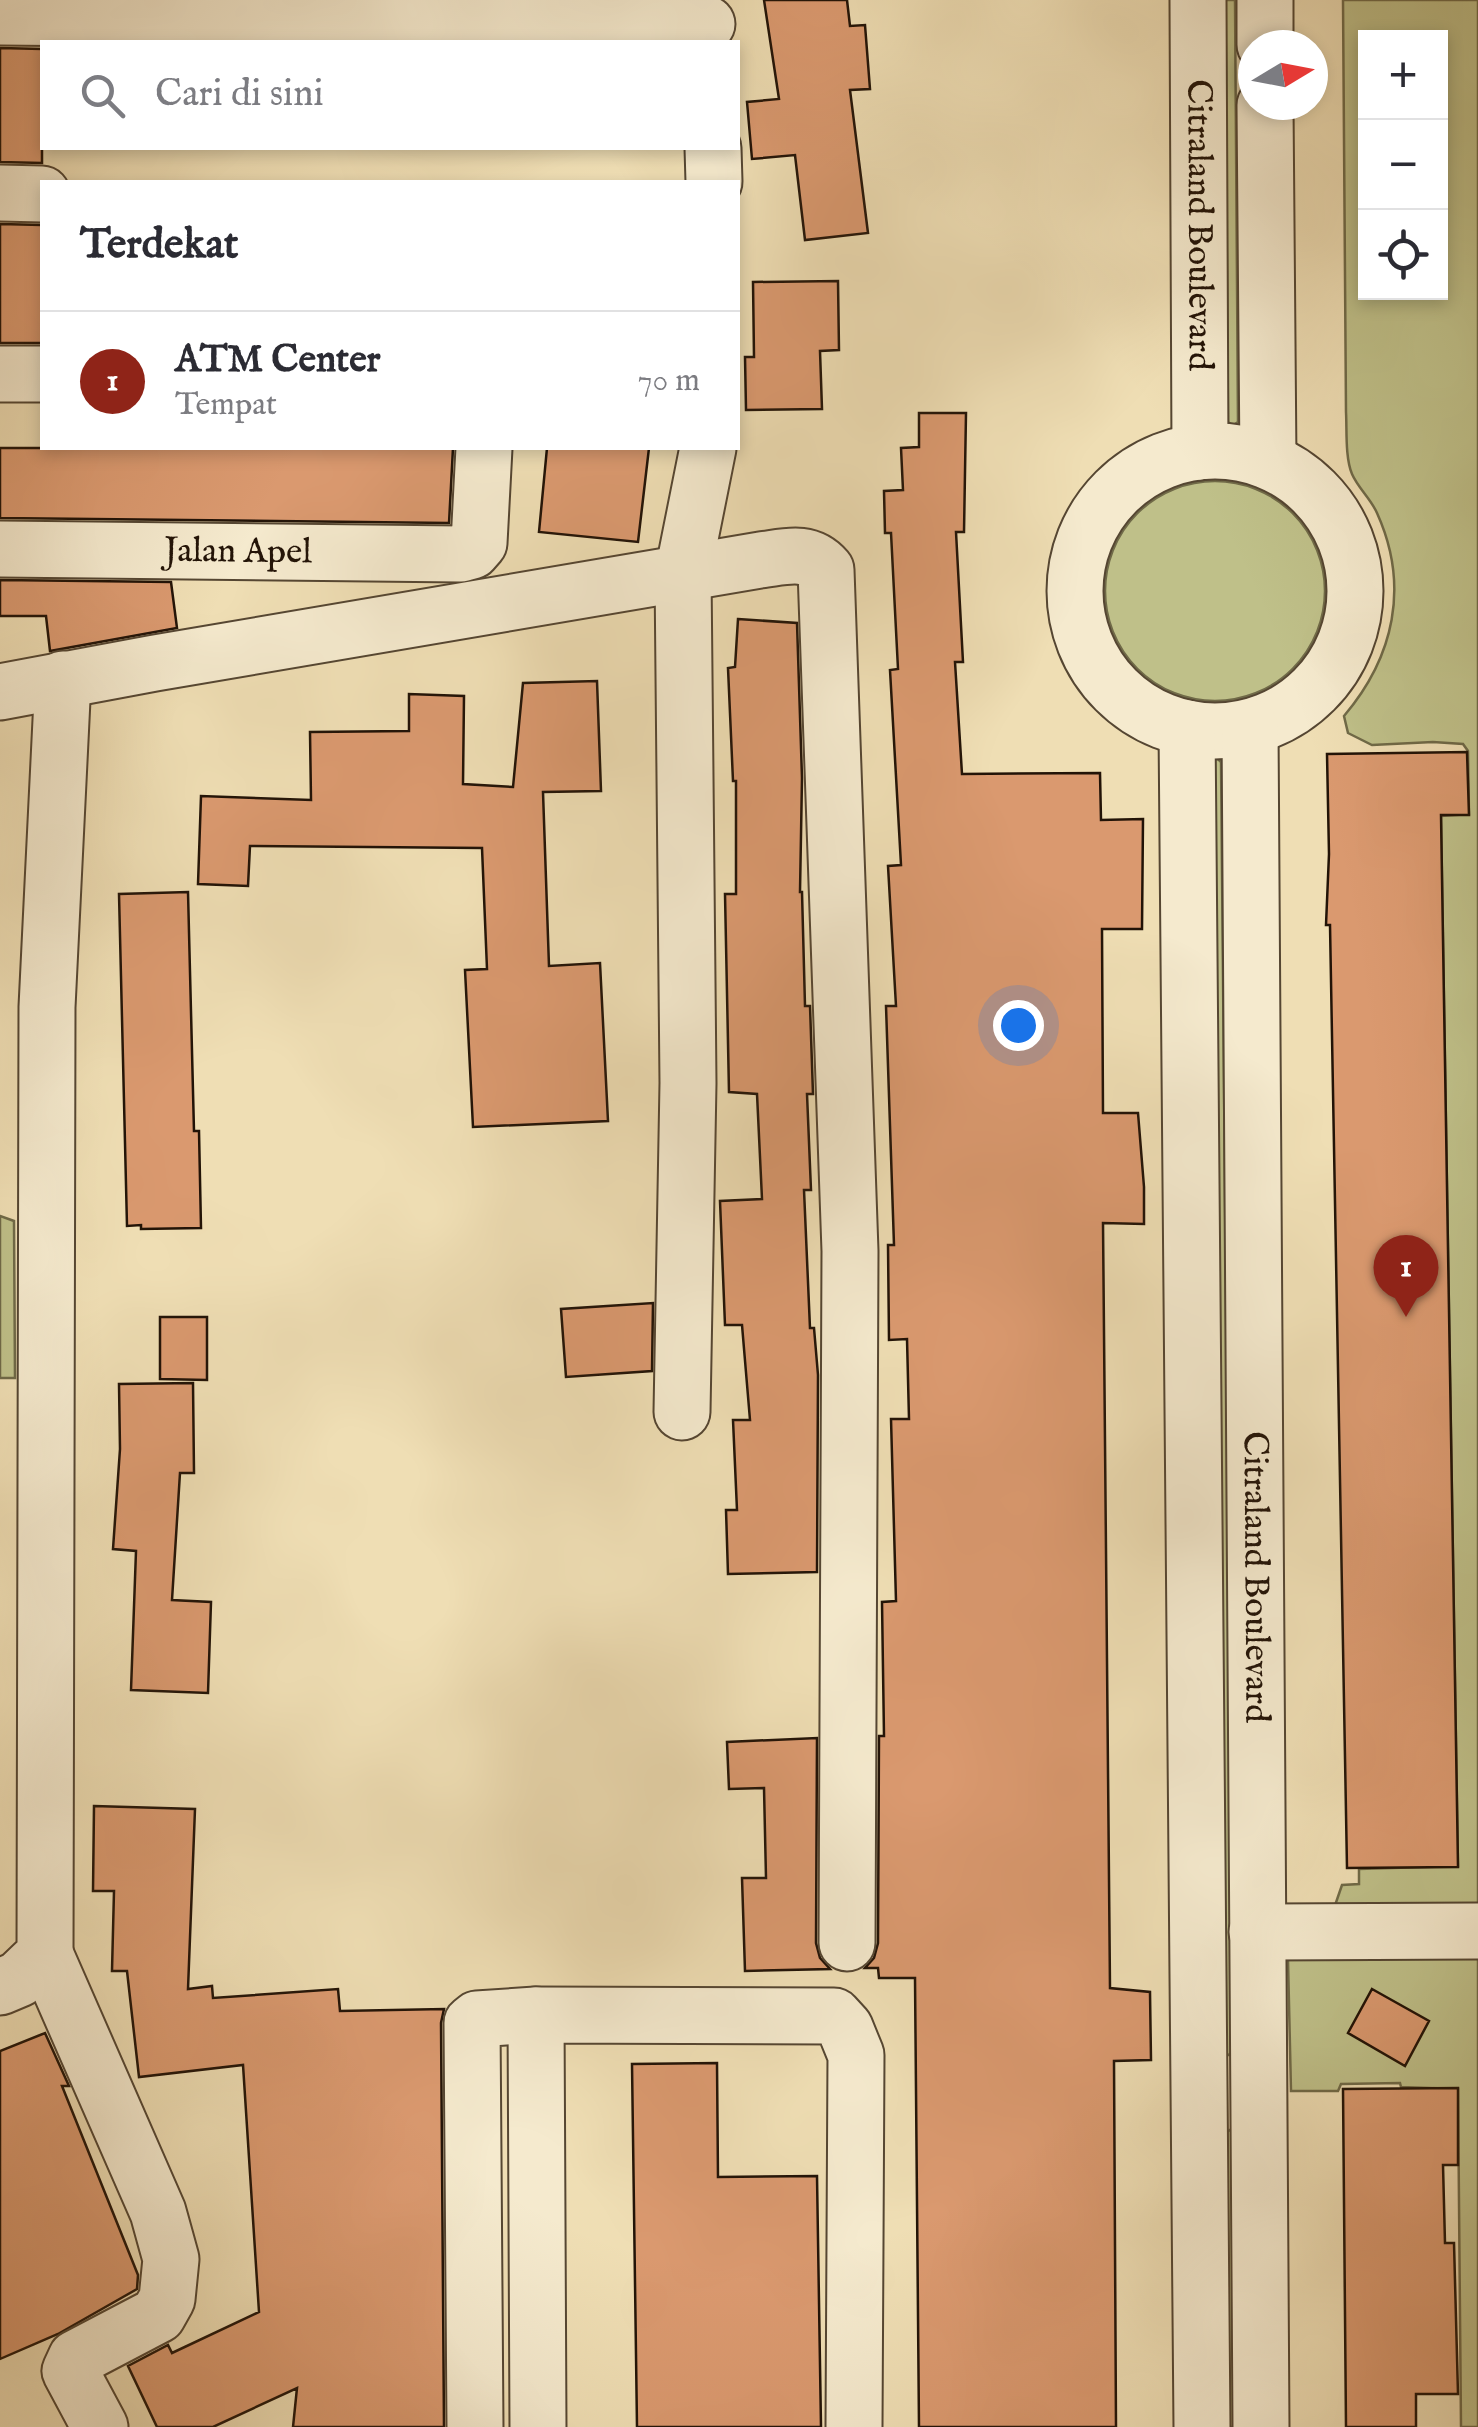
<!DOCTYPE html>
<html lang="id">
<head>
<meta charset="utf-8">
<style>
  :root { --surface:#fff; --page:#f2f2f3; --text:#2b2b33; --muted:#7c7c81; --line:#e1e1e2; --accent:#8f2418 }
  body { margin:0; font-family:"IM FELL English",serif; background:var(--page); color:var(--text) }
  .controls { position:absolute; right:30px; top:30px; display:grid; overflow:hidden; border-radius:0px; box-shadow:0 5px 15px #0003 }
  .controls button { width:90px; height:90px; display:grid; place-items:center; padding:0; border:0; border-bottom:2px solid var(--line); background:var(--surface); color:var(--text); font:50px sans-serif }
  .compass { position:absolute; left:1238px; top:30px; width:90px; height:90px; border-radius:50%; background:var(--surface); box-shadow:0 5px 15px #0003; rotate:80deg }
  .you { position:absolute; left:1018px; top:1025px; width:35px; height:35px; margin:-25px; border:8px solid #fff; border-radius:50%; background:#1a73e8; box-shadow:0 0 0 15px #1a73e833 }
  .badge { display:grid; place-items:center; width:65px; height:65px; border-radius:50%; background:var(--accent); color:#fff; font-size:32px; font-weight:700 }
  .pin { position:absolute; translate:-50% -82px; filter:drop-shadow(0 2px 5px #0008) }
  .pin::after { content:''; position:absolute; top:52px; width:35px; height:30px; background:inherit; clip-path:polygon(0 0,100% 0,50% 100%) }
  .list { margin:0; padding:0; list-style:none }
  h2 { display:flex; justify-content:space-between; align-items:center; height:130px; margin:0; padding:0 40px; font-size:42px }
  h2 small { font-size:32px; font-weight:400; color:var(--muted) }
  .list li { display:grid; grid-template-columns:65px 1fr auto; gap:30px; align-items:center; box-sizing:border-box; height:140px; padding:0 40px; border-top:2px solid var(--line) }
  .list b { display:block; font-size:38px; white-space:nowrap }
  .list p { margin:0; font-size:32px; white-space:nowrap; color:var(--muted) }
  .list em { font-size:32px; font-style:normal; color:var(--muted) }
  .icon { flex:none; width:55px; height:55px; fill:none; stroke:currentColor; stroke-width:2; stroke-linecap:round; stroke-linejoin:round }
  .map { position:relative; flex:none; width:1478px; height:2427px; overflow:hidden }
  .search { position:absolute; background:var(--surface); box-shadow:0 5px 15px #0003; left:40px; top:40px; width:700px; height:110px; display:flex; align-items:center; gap:25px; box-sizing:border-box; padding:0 35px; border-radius:0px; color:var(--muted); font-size:38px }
  .panel { position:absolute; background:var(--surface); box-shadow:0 5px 15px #0003; left:40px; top:180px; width:700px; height:270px; border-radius:0px }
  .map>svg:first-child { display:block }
  .green { fill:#bfc089; stroke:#706a48; stroke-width:2.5; fill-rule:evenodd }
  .building { fill:#da996f; stroke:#221307; stroke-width:2.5 }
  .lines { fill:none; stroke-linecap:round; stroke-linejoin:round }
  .minor-casing { stroke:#554632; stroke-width:59 }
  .minor { stroke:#f5eace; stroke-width:55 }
  .labels { text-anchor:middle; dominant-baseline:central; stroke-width:9; stroke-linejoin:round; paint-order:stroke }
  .street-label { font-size:35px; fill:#221307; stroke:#f5eace }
</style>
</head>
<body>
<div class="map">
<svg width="1478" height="2427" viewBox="0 0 1478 2427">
  <rect width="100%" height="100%" fill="#efdeb4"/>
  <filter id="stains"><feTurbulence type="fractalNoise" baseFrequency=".002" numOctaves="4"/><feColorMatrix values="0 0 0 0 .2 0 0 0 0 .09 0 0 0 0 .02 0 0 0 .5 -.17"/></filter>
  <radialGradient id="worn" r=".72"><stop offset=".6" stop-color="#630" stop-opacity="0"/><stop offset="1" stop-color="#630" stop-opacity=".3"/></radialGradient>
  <path class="green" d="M 1225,0 L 1235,0 L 1238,422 L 1232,426 L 1228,422 Z
    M 1343,0 L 1478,0 L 1478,1920 L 1331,1917 L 1342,1885 L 1359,1884 L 1359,1869 L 1458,1866 L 1441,816 L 1469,814 L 1468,751 L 1463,744 L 1433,742 L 1372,745 L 1348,733 L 1344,716 C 1394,657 1410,586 1377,513 C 1371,499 1358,488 1352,474 C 1345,457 1347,430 1346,412 ZM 1366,38 L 1440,38 L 1440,292 L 1366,292 Z
    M1105 591a110 110 0 1 1 220 0a110 110 0 1 1-220 0Z
    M 1217,758 L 1221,762 L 1233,2051 L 1229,2055 L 1226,2054 L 1214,759 Z
    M 0,1216 L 14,1221 L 15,1378 L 0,1378 Z
    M 1478,1938 L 1478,2427 L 1461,2427 L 1458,2089 L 1401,2087 L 1400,2083 L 1341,2084 L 1338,2091 L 1291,2091 L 1288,1960 L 1292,1954 Z
    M 1230,2130 L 1232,2131 L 1237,2427 L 1228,2427 L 1227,2132 Z"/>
  <path class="building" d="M 764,0 L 847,0 L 850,26 L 865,25 L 870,89 L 850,90 L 868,233 L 805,240 L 795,155 L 752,159 L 747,102 L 779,99 Z
    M 0,48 L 42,49 L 42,163 L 0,162 Z
    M 0,224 L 42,225 L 42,343 L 0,343 Z
    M 838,281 L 839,350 L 820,351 L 822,409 L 746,410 L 745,357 L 754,357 L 753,282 Z
    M 919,413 L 966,413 L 964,532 L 956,532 L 963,662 L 955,662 L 962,774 L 1100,773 L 1101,820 L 1143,819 L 1142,929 L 1102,929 L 1103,1113 L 1138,1113 L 1144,1187 L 1144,1224 L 1103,1223 L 1110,1988 L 1150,1992 L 1151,2060 L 1114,2061 L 1116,2427 L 919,2427 L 915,1978 L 879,1978 L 878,1968 L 865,1968 L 874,1958 L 878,1943 L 879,1736 L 884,1736 L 882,1602 L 896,1601 L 891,1419 L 909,1419 L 907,1339 L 889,1340 L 888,1245 L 894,1245 L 886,1006 L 896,1006 L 888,866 L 901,865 L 890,670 L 898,669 L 891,533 L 885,533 L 884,491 L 903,490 L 901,448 L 919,447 Z
    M 0,448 L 453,448 L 449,523 L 0,518 Z
    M 547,448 L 649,448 L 638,542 L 539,532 Z
    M 0,580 L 171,582 L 177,628 L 50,651 L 46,616 L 0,616 Z
    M 738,619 L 797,623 L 802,778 L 800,892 L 802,892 L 805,1006 L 810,1006 L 813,1094 L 807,1094 L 811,1190 L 804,1190 L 810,1328 L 814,1328 L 818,1375 L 817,1572 L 728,1574 L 726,1510 L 737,1510 L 733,1420 L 750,1420 L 742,1325 L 725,1325 L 720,1201 L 762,1199 L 757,1094 L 729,1092 L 725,894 L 736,894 L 736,781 L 733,781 L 728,668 L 735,667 Z
    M 597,681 L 601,791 L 543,792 L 549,966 L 600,963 L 608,1121 L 473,1127 L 465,970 L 487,969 L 482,848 L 250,846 L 248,886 L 198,884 L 201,796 L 311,800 L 310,732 L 409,731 L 409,694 L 464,696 L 463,784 L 513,787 L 523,683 Z
    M 1467,752 L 1469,815 L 1441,815 L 1458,1867 L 1347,1868 L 1330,925 L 1326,925 L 1329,854 L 1327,754 Z
    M 188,892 L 194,1131 L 199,1131 L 201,1228 L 141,1229 L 141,1225 L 127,1226 L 119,894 Z
    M 653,1303 L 652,1371 L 566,1377 L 561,1309 Z
    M 160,1317 L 207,1317 L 207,1380 L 160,1379 Z
    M 193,1383 L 194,1473 L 180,1473 L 172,1600 L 211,1602 L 208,1693 L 131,1690 L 136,1551 L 113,1549 L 120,1449 L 119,1384 Z
    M 817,1738 L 816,1943 L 820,1958 L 830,1969 L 745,1971 L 742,1878 L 766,1878 L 764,1788 L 729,1789 L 727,1742 Z
    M 94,1806 L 195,1809 L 188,1989 L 212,1986 L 213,1998 L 338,1989 L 340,2011 L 444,2009 L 441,2023 L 444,2427 L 293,2427 L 297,2388 L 213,2427 L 157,2427 L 128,2366 L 168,2345 L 172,2353 L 259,2312 L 243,2065 L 139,2077 L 127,1971 L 112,1971 L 114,1891 L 93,1891 Z
    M 1372,1989 L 1429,2021 L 1405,2066 L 1348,2033 Z
    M 45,2033 L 69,2086 L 62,2086 L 138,2275 L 137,2289 L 58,2334 L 0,2359 L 0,2051 Z
    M 717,2063 L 718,2177 L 817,2176 L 821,2427 L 637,2427 L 632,2064 Z
    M 1458,2088 L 1458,2165 L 1443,2165 L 1445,2243 L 1454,2243 L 1458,2394 L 1416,2394 L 1416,2427 L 1346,2427 L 1343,2089 Z"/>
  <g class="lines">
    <defs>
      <g id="minor">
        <path id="s1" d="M 1198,0 L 1200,452"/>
        <path d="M 1265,0 L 1265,45"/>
        <path d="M 0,17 L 707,24"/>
        <path d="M 1265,105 L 1268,461"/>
        <path d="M 713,148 L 714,182"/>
        <path d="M 0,193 L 42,194"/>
        <path d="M 0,374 L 42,374"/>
        <circle cx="1215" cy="591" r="140"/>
        <path id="s2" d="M 0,549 L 461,554 L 472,551 L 479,543 L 484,448"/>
        <path d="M 0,692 L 155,663 L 760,560 C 785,557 808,549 826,570 L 850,1251 L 847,1943"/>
        <path id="s3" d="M 1250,727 L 1261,2427"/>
        <path d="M 1187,728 L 1202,2427"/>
        <path d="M 682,1412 L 688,1083 L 683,573 L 708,448"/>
        <path d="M 1257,1932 L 1478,1931"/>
        <path d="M 45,1954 L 158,2212 L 171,2259 L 167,2299 L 158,2315 L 76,2358 L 70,2371 L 100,2427"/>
        <path d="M 0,1987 L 19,1979 L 45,1954 L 47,1007 L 63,679"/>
        <path d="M 536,2015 L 538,2427"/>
        <path d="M 475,2427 L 472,2023 L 477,2019 L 536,2015 L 834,2016 L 845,2028 L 856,2055 L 854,2427"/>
      </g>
    </defs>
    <use href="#minor" class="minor-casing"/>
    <use href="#minor" class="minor"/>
  </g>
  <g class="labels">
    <g class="street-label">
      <text stroke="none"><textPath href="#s1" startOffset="225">Citraland Boulevard</textPath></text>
      <text stroke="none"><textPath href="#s2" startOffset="238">Jalan Apel</textPath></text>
      <text stroke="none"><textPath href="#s3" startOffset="850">Citraland Boulevard</textPath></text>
    </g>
  </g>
  <rect width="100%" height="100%" filter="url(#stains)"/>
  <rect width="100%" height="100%" fill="url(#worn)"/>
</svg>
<div class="controls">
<button>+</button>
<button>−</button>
<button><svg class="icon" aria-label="locate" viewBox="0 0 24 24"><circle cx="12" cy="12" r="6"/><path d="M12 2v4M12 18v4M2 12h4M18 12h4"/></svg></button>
</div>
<svg class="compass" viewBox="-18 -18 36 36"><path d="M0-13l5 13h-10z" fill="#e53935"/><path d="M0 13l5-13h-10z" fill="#7c7c81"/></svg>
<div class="you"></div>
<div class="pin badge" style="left:1406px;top:1317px">1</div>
<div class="search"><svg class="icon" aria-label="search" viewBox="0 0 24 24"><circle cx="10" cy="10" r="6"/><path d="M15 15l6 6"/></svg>Cari di sini</div>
<section class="panel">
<h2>Terdekat<small></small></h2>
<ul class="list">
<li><span class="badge">1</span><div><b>ATM Center</b><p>Tempat</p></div><em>70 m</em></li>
</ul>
</section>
</div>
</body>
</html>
